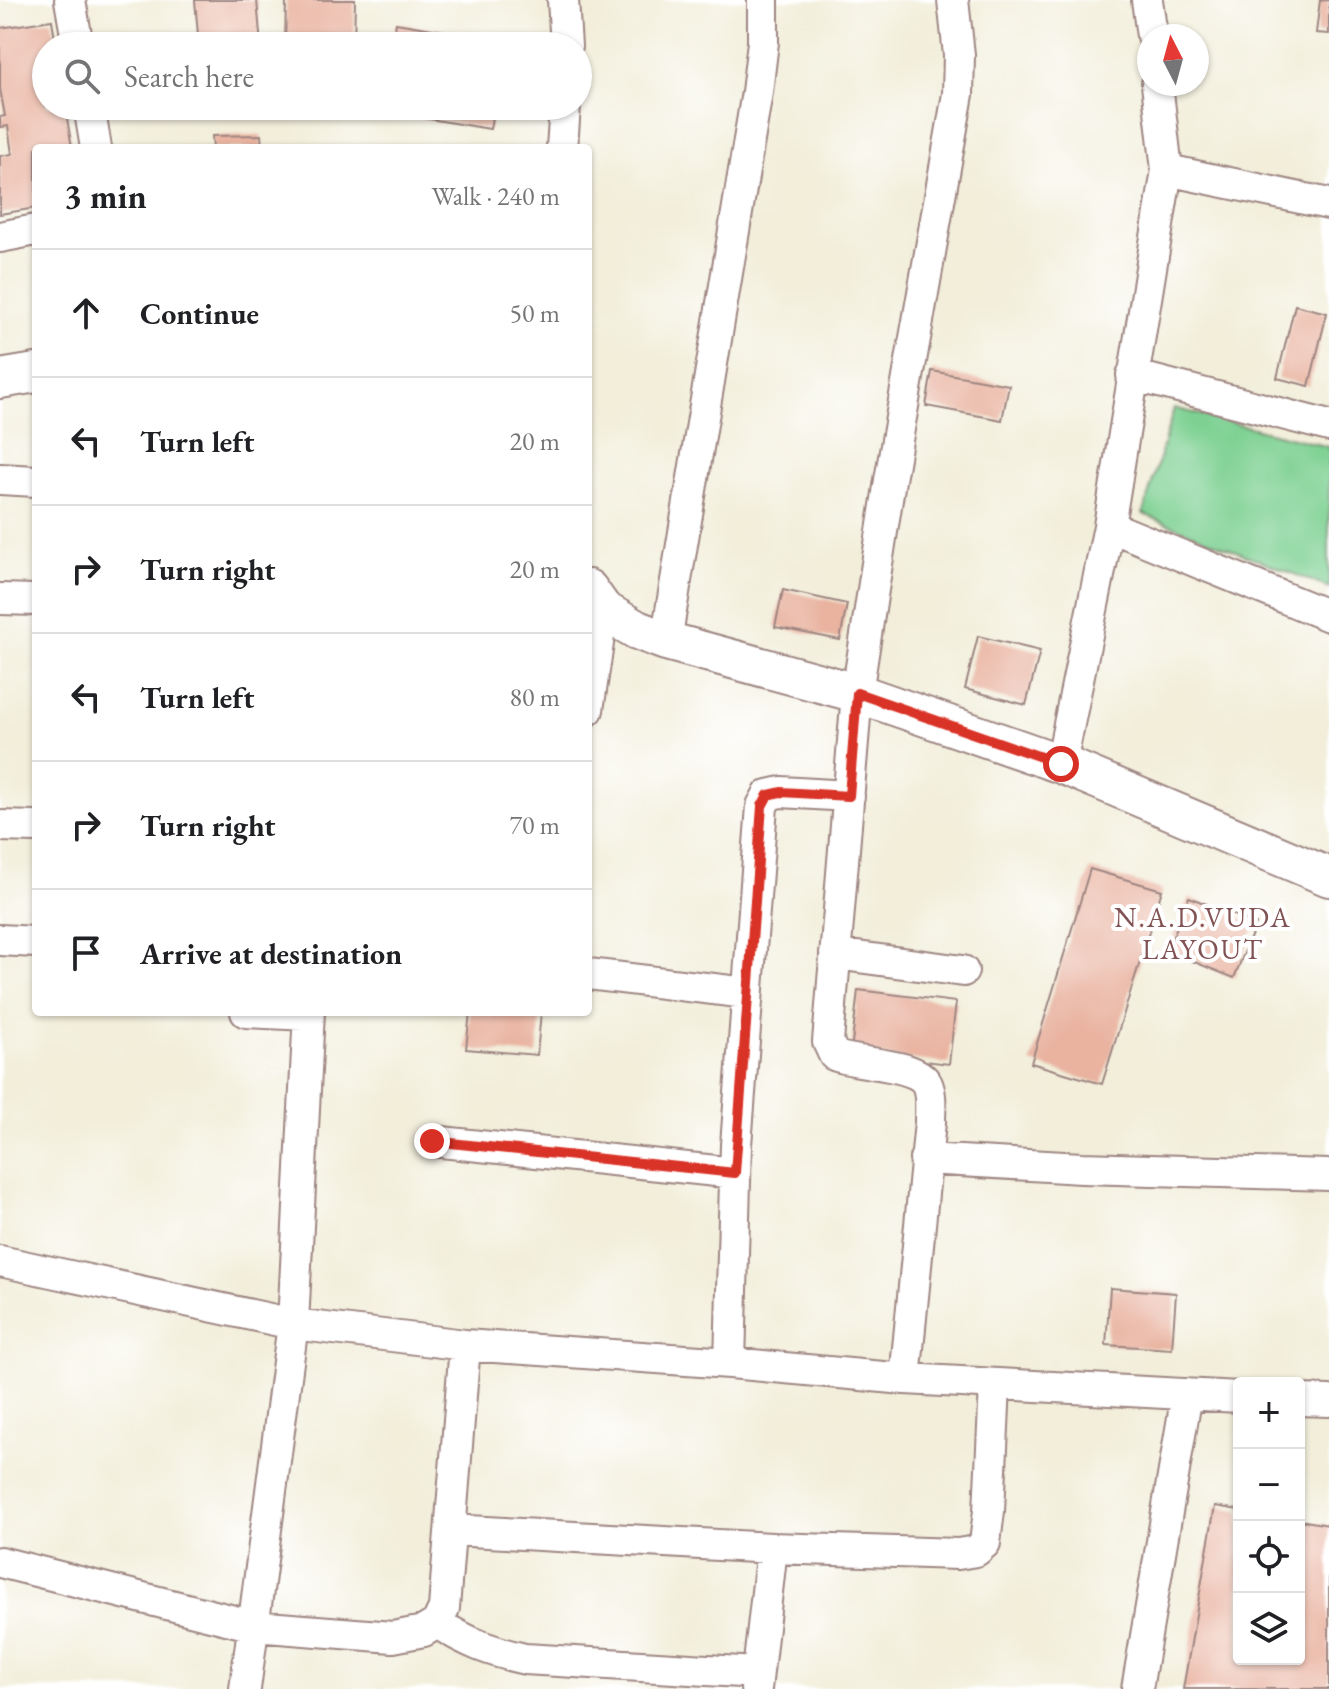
<!DOCTYPE html>
<html lang="en">
<head>
<meta charset="utf-8">
<style>
  :root { --surface:#fff; --page:#f6f6f6; --text:#202124; --muted:#757577; --line:#e0e0e0 }
  body { margin:0; font-family:"EB Garamond",serif; background:var(--page); color:var(--text) }
  .controls { position:absolute; right:24px; bottom:24px; display:grid; overflow:hidden; border-radius:8px; box-shadow:0 2px 6px #0004 }
  .controls button { width:72px; height:72px; display:grid; place-items:center; padding:0; border:0; border-bottom:2px solid var(--line); background:var(--surface); color:var(--text); font:40px sans-serif }
  .compass { position:absolute; left:1137px; top:24px; width:72px; height:72px; border-radius:50%; background:var(--surface); box-shadow:0 2px 6px #0004; rotate:354deg }
  .stop { position:absolute; width:24px; height:24px; margin:-18px; border:6px solid #d93025; border-radius:50%; background:#fff }
  .stop.end { background:#d93025; border-color:#fff; box-shadow:0 2px 8px #0008 }
  .list { margin:0; padding:0; list-style:none }
  h2 { display:flex; justify-content:space-between; align-items:center; height:104px; margin:0; padding:0 32px; font-size:34px }
  h2 small { font-size:26px; font-weight:400; color:var(--muted) }
  .list li { display:grid; grid-template-columns:52px 1fr auto; gap:24px; align-items:center; box-sizing:border-box; height:128px; padding:0 32px; border-top:2px solid var(--line) }
  .list b { display:block; font-size:30px; white-space:nowrap }
  .list em { font-size:26px; font-style:normal; color:var(--muted) }
  .icon { flex:none; width:44px; height:44px; fill:none; stroke:currentColor; stroke-width:2; stroke-linecap:round; stroke-linejoin:round }
  .map { position:relative; flex:none; width:1329px; height:1689px; overflow:hidden }
  .search { position:absolute; background:var(--surface); box-shadow:0 2px 6px #0004; left:32px; top:32px; width:560px; height:88px; display:flex; align-items:center; gap:20px; box-sizing:border-box; padding:0 28px; border-radius:44px; color:var(--muted); font-size:30px }
  .panel { position:absolute; background:var(--surface); box-shadow:0 2px 6px #0004; left:32px; top:144px; width:560px; height:872px; border-radius:8px }
  .map>svg:first-child { display:block }
  .green { fill:#7dd092; stroke:#64785e; stroke-width:2 }
  .building { fill:#e9b3a0 }
  .lines { fill:none; stroke-linecap:round; stroke-linejoin:round }
  .minor-casing { stroke:#9e8682; stroke-width:34 }
  .tertiary-casing { stroke:#9e8682; stroke-width:42 }
  .minor { stroke:#fff; stroke-width:30 }
  .tertiary { stroke:#fff; stroke-width:38 }
  .route { stroke:#d93025; stroke-width:10 }
  .labels { text-anchor:middle; dominant-baseline:central; stroke-width:8; stroke-linejoin:round; paint-order:stroke }
  .neighbourhood-label { font-size:28px; letter-spacing:2px; fill:#825354; stroke:#fff }
</style>
</head>
<body>
<div class="map">
<svg width="1329" height="1689" viewBox="0 0 1329 1689">
  <rect width="100%" height="100%" fill="#fff"/>
  <filter id="ink" filterUnits="userSpaceOnUse"><feTurbulence type="fractalNoise" baseFrequency=".0125" numOctaves="2"/><feDisplacementMap in="SourceGraphic" scale="16" xChannelSelector="R" yChannelSelector="G"/><feConvolveMatrix kernelMatrix="1 2 1 2 8 2 1 2 1" color-interpolation-filters="sRGB"/></filter>
  <filter id="wash" filterUnits="userSpaceOnUse"><feTurbulence type="fractalNoise" baseFrequency=".006" numOctaves="4" result="noise"/><feDisplacementMap in="SourceGraphic" scale="32" xChannelSelector="R" yChannelSelector="G"/><feGaussianBlur stdDeviation="1.8" result="paint"/><feColorMatrix in="noise" values="0 0 0 0 0 0 0 0 0 0 0 0 0 0 0 0 0 1.4 0 .05"/><feComposite in="paint" operator="in"/></filter>
  <g filter="url(#wash)">
    <rect width="100%" height="100%" fill="#f2eeda"/>
    <path class="green" d="M 1174,408 L 1329,447 L 1329,588 L 1143,514 Z"/>
    <g id="blocks">
      <path class="building" d="M 195,0 L 257,0 L 261,46 L 199,46 Z
        M 286,0 L 355,0 L 354,46 L 285,46 Z
        M 1320,0 L 1329,0 L 1329,34 L 1316,33 Z
        M 52,20 L 56,46 L 46,46 L 46,106 L 65,106 L 72,148 L 36,148 L 36,208 L 0,214 L 0,156 L 12,154 L 8,126 L 0,127 L 0,117 L 5,116 L 0,89 L 0,28 Z
        M 396,23 L 505,41 L 504,46 L 392,46 Z
        M 382,106 L 494,106 L 490,129 L 381,111 Z
        M 261,135 L 262,148 L 213,148 L 212,136 Z
        M 1295,305 L 1327,313 L 1309,386 L 1277,378 Z
        M 932,371 L 1009,385 L 1002,420 L 926,406 Z
        M 783,590 L 847,604 L 840,640 L 775,627 Z
        M 978,636 L 1040,651 L 1026,705 L 965,689 Z
        M 1090,869 L 1162,890 L 1102,1084 L 1031,1063 Z
        M 1189,897 L 1256,924 L 1234,978 L 1167,951 Z
        M 858,990 L 956,1002 L 949,1064 L 851,1052 Z
        M 470,1012 L 541,1012 L 537,1055 L 466,1049 Z
        M 1110,1288 L 1176,1293 L 1172,1349 L 1106,1345 Z
        M 1215,1506 L 1239,1510 L 1239,1659 L 1299,1659 L 1299,1520 L 1329,1525 L 1329,1689 L 1183,1689 Z"/>
    </g>
  </g>
  <g filter="url(#ink)">
    <use href="#blocks" fill-opacity="0" stroke="#9e8682" stroke-width="2"/>
    <g class="lines">
      <defs>
        <path id="minor" d="M 70,0 L 78,46
          M 563,0 L 566,46
          M 1147,0 L 1152,36
          M 1157,84 L 1167,170 L 1109,526 L 1329,616
          M 89,106 L 96,148
          M 562,148 L 565,106
          M 1167,170 L 1329,204
          M 0,237 L 36,230
          M 1132,375 L 1329,426
          M 0,479 L 36,481
          M 0,599 L 36,600
          M 666,641 L 757,92 L 763,42 L 763,0
          M 588,710 L 603,610
          M 1061,764 L 1109,526
          M 0,826 L 36,827
          M 0,940 L 36,942
          M 835,954 L 963,971
          M 588,974 L 747,993
          M 246,1012 L 308,1015
          M 432,1141 L 735,1173
          M 925,1159 L 1082,1168 L 1329,1175
          M 0,1261 L 293,1324 L 465,1345 L 730,1363 L 905,1379 L 1239,1397
          M 730,1363 L 736,1145 L 762,806 L 768,795 L 781,792 L 849,796
          M 905,1379 L 930,1122 C 930,1110 932,1095 927,1084 C 916,1062 857,1065 834,1055 L 828,1042 L 857,693 L 890,480 L 958,94 L 959,55 L 953,0
          M 1299,1400 L 1329,1401
          M 451,1530 L 772,1548 L 958,1554 L 976,1551 L 985,1543 L 989,1511 L 995,1385
          M 0,1562 L 254,1626 L 393,1637 L 424,1631 L 437,1623 L 444,1608 L 465,1345
          M 437,1623 C 468,1643 490,1651 525,1659 L 757,1673
          M 245,1689 L 293,1324 L 309,1012
          M 756,1689 L 772,1548
          M 1137,1689 L 1187,1394"/>
        <path id="tertiary" d="M 0,379 L 36,373
          M 588,589 L 603,610 L 637,630 L 666,641 L 857,693 L 1061,764 L 1329,877"/>
      </defs>
      <use href="#minor" class="minor-casing"/>
      <use href="#tertiary" class="tertiary-casing"/>
      <use href="#minor" class="minor"/>
      <use href="#tertiary" class="tertiary"/>
    </g>
  </g>
  <g class="lines" filter="url(#ink)">
    <path class="route" d="M 432,1141 L 735,1173 L 762,806 L 768,795 L 781,792 L 849,796 L 857,693 L 1061,764"/>
  </g>
  <g class="labels">
    <g class="neighbourhood-label">
      <text x="1203" y="917">N.A.D.VUDA<tspan x="1203" dy="32">LAYOUT</tspan></text>
    </g>
  </g>
</svg>
<div class="controls">
<button>+</button>
<button>−</button>
<button><svg class="icon" aria-label="locate" viewBox="0 0 24 24"><circle cx="12" cy="12" r="6"/><path d="M12 2v4M12 18v4M2 12h4M18 12h4"/></svg></button>
<button><svg class="icon" aria-label="layers" viewBox="0 0 24 24"><path d="M12 4l9 5-9 5-9-5zM3 14l9 5 9-5"/></svg></button>
</div>
<svg class="compass" viewBox="-18 -18 36 36"><path d="M0-13l5 13h-10z" fill="#e53935"/><path d="M0 13l5-13h-10z" fill="#757577"/></svg>
<div class="stop" style="left:1061px;top:764px"></div>
<div class="stop end" style="left:432px;top:1141px"></div>
<div class="search"><svg class="icon" aria-label="search" viewBox="0 0 24 24"><circle cx="10" cy="10" r="6"/><path d="M15 15l6 6"/></svg>Search here</div>
<section class="panel">
<h2>3 min<small>Walk · 240 m</small></h2>
<ul class="list">
<li><svg class="icon" aria-label="ahead" viewBox="0 0 24 24"><path d="M12 20V5M6 11l6-6 6 6"/></svg><div><b>Continue</b></div><em>50 m</em></li>
<li><svg class="icon" aria-label="left" viewBox="0 0 24 24"><path d="M17 20v-9H6M10 6l-5 5 5 5"/></svg><div><b>Turn left</b></div><em>20 m</em></li>
<li><svg class="icon" aria-label="right" viewBox="0 0 24 24"><path d="M7 20v-9h11M14 6l5 5-5 5"/></svg><div><b>Turn right</b></div><em>20 m</em></li>
<li><svg class="icon" aria-label="left" viewBox="0 0 24 24"><path d="M17 20v-9H6M10 6l-5 5 5 5"/></svg><div><b>Turn left</b></div><em>80 m</em></li>
<li><svg class="icon" aria-label="right" viewBox="0 0 24 24"><path d="M7 20v-9h11M14 6l5 5-5 5"/></svg><div><b>Turn right</b></div><em>70 m</em></li>
<li><svg class="icon" aria-label="arrive" viewBox="0 0 24 24"><path d="M6 21V4h12l-3 4 3 4H6"/></svg><div><b>Arrive at destination</b></div></li>
</ul>
</section>
</div>
</body>
</html>
